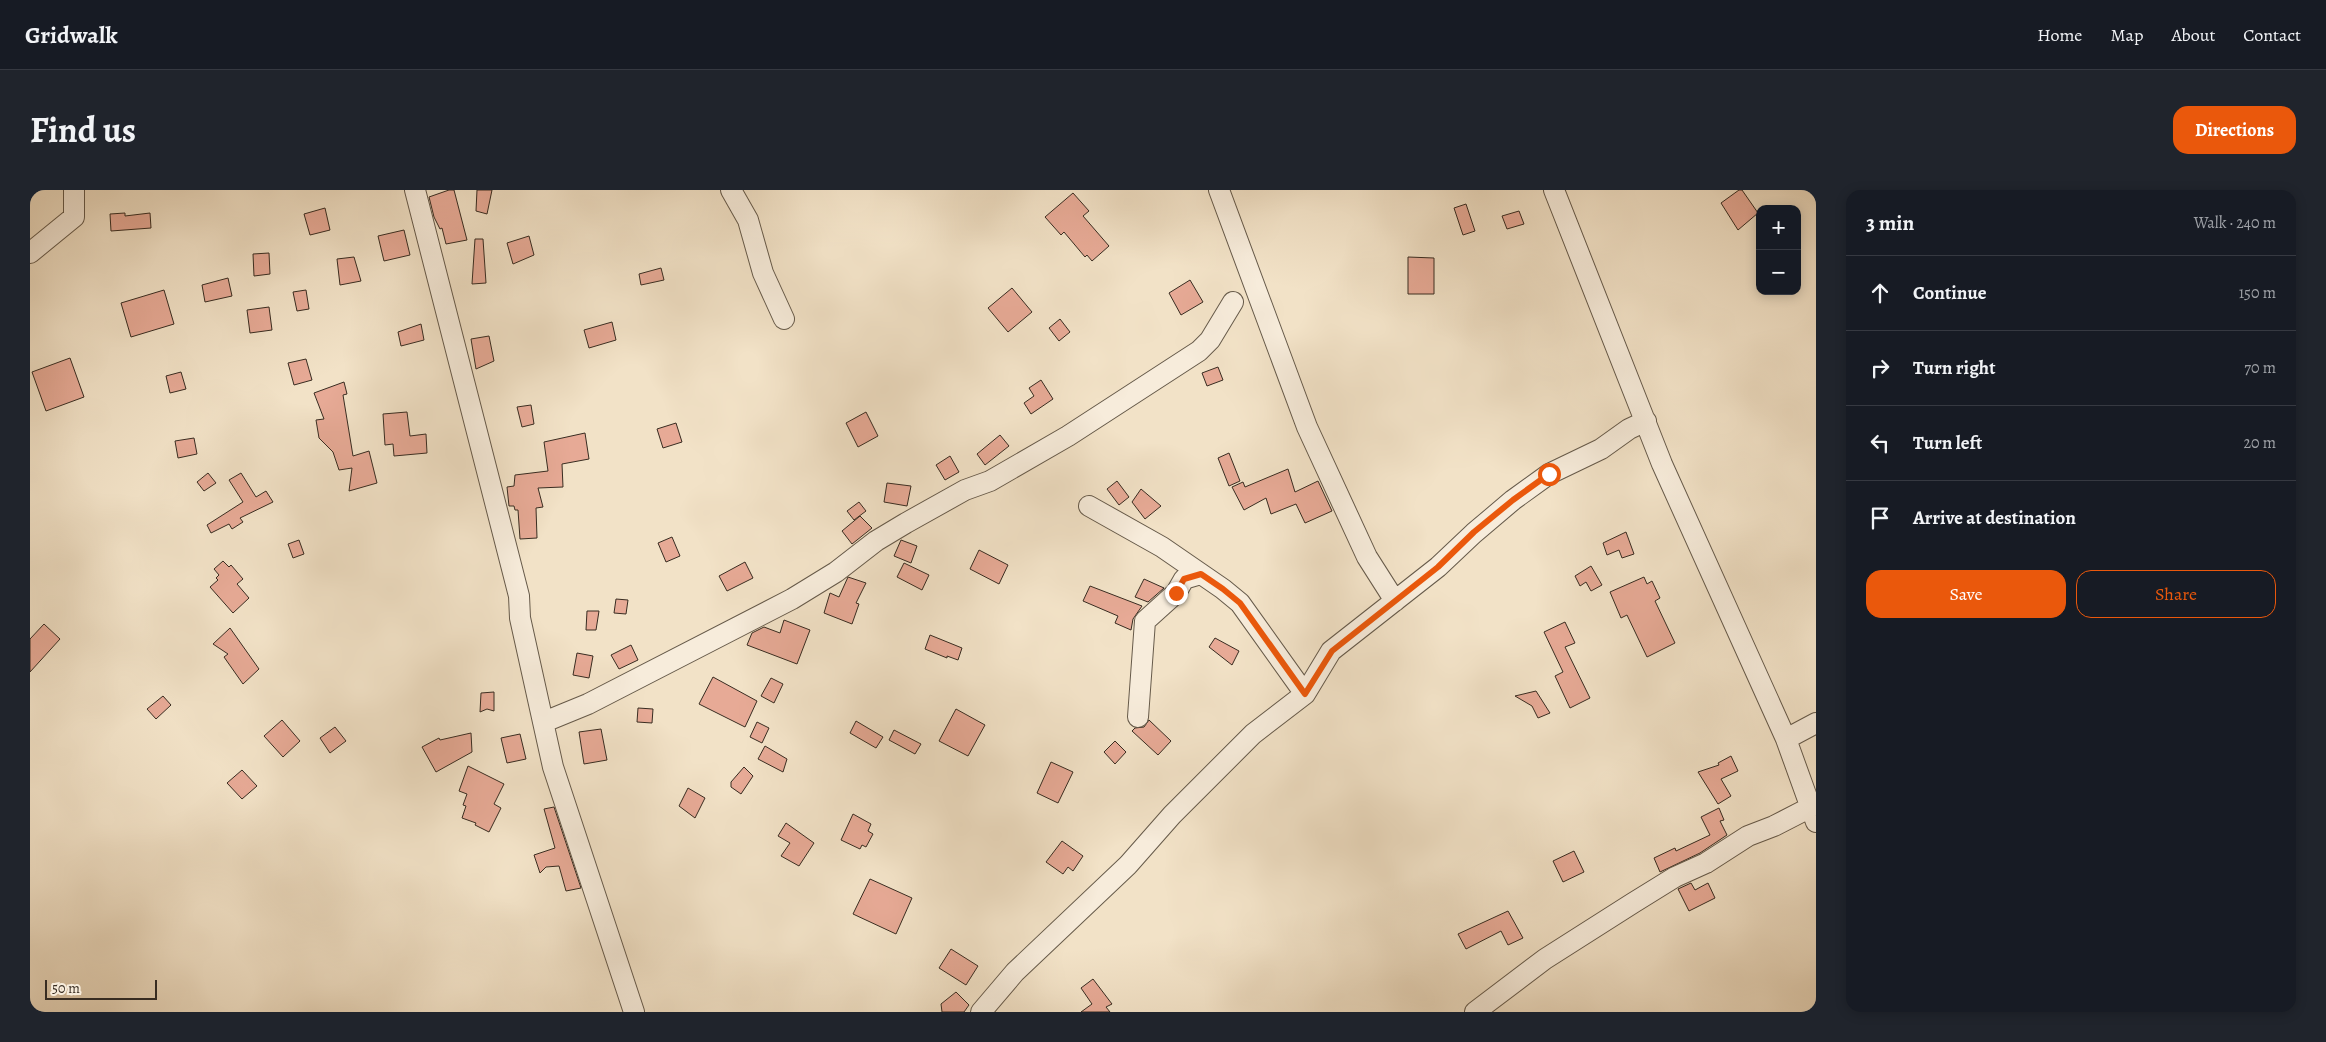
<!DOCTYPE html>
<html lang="en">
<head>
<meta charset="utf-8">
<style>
  :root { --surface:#171b24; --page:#20242c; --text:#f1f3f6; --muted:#9ea1a6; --line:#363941; --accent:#ea580c }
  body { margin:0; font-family:Alegreya,serif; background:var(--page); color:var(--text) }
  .controls { position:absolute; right:15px; top:15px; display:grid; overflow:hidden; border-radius:10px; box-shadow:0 2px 12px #0003 }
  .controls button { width:45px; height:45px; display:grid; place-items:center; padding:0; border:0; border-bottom:1px solid var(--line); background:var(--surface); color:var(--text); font:25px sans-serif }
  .scale { position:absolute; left:15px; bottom:12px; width:112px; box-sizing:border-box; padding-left:5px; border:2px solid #382c21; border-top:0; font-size:14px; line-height:18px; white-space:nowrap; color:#382c21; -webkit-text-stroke:4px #f7ecdb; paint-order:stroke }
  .stop { position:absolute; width:15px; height:15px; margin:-11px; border:4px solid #ea580c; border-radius:50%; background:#fff }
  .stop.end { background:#ea580c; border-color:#fff; box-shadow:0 1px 5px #0008 }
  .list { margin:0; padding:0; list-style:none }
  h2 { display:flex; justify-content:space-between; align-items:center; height:65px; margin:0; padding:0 20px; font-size:21px }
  h2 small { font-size:16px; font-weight:400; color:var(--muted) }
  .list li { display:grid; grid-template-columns:32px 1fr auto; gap:15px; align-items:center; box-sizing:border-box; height:75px; padding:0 20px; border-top:1px solid var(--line) }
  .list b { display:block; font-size:19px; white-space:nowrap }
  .list em { font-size:16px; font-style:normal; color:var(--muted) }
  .actions { display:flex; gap:10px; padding:15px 20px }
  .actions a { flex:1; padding:11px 0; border:1px solid var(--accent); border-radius:15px; text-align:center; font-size:18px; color:var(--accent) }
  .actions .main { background:var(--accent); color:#fff }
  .icon { flex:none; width:28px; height:28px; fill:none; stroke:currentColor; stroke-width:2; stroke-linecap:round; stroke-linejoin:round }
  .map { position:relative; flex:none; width:1786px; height:822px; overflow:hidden; border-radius:15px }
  header { display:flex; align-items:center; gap:30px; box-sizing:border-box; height:70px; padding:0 25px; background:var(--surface); border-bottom:1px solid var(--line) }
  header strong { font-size:24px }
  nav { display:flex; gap:28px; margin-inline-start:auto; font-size:18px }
  .intro { display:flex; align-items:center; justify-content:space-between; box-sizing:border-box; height:120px; padding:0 30px }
  h1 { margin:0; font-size:35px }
  .button { padding:12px 22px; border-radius:15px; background:var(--accent); color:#fff; font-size:18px; font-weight:700 }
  main { display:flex; gap:30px; padding:0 30px }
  aside { flex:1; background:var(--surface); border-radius:15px; box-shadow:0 2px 12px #0003 }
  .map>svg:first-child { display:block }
  .building { fill:#e7aa96; stroke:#382c21 }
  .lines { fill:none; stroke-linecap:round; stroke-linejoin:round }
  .minor-casing { stroke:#665a4a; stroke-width:22 }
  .minor { stroke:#f7ecdb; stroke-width:20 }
  .route { stroke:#ea580c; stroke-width:6 }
</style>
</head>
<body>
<header>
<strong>Gridwalk</strong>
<nav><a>Home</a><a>Map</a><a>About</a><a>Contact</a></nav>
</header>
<div class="intro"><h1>Find us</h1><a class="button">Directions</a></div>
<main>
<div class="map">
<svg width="1786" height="822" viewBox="0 0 1786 822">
  <rect width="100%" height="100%" fill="#f2e2c7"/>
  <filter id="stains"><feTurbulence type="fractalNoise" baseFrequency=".004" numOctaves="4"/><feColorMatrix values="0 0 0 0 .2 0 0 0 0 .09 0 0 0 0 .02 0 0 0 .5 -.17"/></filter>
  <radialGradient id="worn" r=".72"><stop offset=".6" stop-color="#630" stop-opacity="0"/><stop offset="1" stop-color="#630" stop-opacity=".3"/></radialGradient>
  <path class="building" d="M 419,0 L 424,0 L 437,50 L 416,54 L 412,38 L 410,39 L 404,27 L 399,7 Z
    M 447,0 L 462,0 L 457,24 L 446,21 Z
    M 1709,0 L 1712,0 L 1728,23 L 1708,40 L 1691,13 Z
    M 1043,3 L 1059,21 L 1053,26 L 1079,56 L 1062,71 L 1057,65 L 1055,67 L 1034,42 L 1031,45 L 1015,27 Z
    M 1436,14 L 1445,41 L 1433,45 L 1424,18 Z
    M 295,18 L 300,40 L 280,45 L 274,24 Z
    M 1489,21 L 1494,34 L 1477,39 L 1472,26 Z
    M 95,23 L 95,26 L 120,23 L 121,38 L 81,41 L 80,24 Z
    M 374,40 L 380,65 L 354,71 L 348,46 Z
    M 499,46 L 504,65 L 483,74 L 477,53 Z
    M 445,49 L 453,49 L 456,93 L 442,94 Z
    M 239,63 L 240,84 L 224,86 L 223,64 Z
    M 324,67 L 331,91 L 310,95 L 307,69 Z
    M 1378,67 L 1404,68 L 1404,104 L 1378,104 Z
    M 631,78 L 634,90 L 611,95 L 609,84 Z
    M 198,88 L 202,106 L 175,112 L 172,95 Z
    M 1160,90 L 1173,112 L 1151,125 L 1139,103 Z
    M 982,98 L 1002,122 L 978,142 L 958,118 Z
    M 134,100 L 144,134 L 101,147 L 91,113 Z
    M 276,100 L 279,119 L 267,121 L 263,102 Z
    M 239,117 L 242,140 L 220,143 L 217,120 Z
    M 1030,129 L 1040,142 L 1029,151 L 1019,138 Z
    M 582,132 L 586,150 L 559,158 L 554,140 Z
    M 391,134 L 394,150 L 371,156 L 368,142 Z
    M 459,146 L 464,171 L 446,179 L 441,149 Z
    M 40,168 L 54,207 L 16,221 L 2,182 Z
    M 276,169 L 282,190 L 264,195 L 258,173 Z
    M 1188,177 L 1193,190 L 1177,196 L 1172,183 Z
    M 151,182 L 156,199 L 140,203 L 136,186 Z
    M 1011,190 L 1023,209 L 1001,224 L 994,213 L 1004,206 L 999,198 Z
    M 314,192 L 317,204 L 313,205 L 323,266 L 339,261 L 347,293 L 319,301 L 322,278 L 309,280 L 303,262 L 289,248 L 286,230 L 294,229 L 284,203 Z
    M 501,215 L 504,234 L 492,237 L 487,217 Z
    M 377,222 L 380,246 L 396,244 L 397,263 L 364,266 L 363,254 L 355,255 L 353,224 Z
    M 836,222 L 848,246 L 828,257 L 816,233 Z
    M 646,233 L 652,252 L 633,258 L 627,239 Z
    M 555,243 L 559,269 L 532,274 L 533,297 L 508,298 L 513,317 L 506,318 L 507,348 L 490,349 L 488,320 L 485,320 L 484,316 L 479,316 L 477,297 L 484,296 L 485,285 L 518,281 L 514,252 Z
    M 970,245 L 979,256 L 955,275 L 947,264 Z
    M 164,248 L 167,264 L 148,268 L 145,251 Z
    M 1199,263 L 1210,291 L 1199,296 L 1188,268 Z
    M 920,266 L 929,282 L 915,290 L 906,275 Z
    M 1258,279 L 1265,302 L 1288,291 L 1302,321 L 1275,333 L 1266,314 L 1241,324 L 1236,308 L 1214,320 L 1202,297 L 1213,292 L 1215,297 Z
    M 178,283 L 186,293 L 174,301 L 167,292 Z
    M 211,283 L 226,307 L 236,301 L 243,312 L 210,328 L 213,332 L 202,339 L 199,334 L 181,343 L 177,335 L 213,312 L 199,290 Z
    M 1087,291 L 1099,307 L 1089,315 L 1077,299 Z
    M 857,293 L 881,296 L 877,316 L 854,312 Z
    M 1111,299 L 1131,316 L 1115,329 L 1102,312 Z
    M 829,312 L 836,321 L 824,330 L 817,321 Z
    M 830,326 L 842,338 L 822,354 L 812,341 Z
    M 1596,342 L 1604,364 L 1592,368 L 1589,360 L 1577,365 L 1573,353 Z
    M 642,347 L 650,366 L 636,372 L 628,353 Z
    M 269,350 L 274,364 L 263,368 L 258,354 Z
    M 871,350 L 887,356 L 881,373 L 864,366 Z
    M 949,360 L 978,375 L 969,394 L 940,379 Z
    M 193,371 L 199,377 L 201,375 L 213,389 L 207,394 L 219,408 L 203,423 L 180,397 L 188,390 L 186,388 L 189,385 L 184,379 Z
    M 715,372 L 723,388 L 697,401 L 689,386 Z
    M 874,373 L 899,385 L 892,400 L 867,387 Z
    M 1561,376 L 1572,395 L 1561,401 L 1556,392 L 1550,396 L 1545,386 Z
    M 818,387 L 836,393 L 826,413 L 829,414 L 822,434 L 794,423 L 800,403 L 809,407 Z
    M 1614,387 L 1617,394 L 1622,391 L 1630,408 L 1625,411 L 1645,453 L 1617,467 L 1597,425 L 1591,428 L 1580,402 Z
    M 1114,389 L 1134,398 L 1118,412 L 1105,407 Z
    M 1060,396 L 1112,416 L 1103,429 L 1101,440 L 1085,433 L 1088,426 L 1053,411 Z
    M 586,409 L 598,410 L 596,424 L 584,423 Z
    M 557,421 L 569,421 L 566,440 L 556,440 Z
    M 754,430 L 780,440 L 767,474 L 717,455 L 722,443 L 734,437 L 750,443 Z
    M 1535,432 L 1545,453 L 1535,457 L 1560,508 L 1540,518 L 1525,486 L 1533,482 L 1514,442 Z
    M 14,434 L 30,449 L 0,482 L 0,449 Z
    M 200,438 L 229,479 L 213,494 L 194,467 L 198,464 L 183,454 Z
    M 900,445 L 932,458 L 928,470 L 917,466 L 917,468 L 895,459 Z
    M 1185,448 L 1209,461 L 1202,475 L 1179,457 Z
    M 601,455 L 608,470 L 589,479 L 581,465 Z
    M 547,463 L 563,466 L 559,488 L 543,485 Z
    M 683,487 L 727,511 L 715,537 L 669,514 Z
    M 741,488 L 753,494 L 744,513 L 731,506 Z
    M 1506,501 L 1520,523 L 1508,528 L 1502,516 L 1485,506 Z
    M 464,502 L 464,521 L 457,519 L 450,522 L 451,503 Z
    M 133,506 L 141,515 L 126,529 L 117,519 Z
    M 608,518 L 623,519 L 622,533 L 607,532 Z
    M 926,519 L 955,535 L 938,566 L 909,551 Z
    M 252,530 L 270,551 L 253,567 L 234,546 Z
    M 1119,530 L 1141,551 L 1128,565 L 1102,541 L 1105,538 L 1114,537 Z
    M 826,531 L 853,547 L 846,558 L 820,543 Z
    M 727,532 L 739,538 L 732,553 L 720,547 Z
    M 305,537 L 316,551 L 300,563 L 290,548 Z
    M 571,539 L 577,570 L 554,574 L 549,542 Z
    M 864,540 L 891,554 L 885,564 L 859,550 Z
    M 441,543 L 442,562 L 406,582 L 392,557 L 409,548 L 410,550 Z
    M 490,544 L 496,569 L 477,573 L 471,548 Z
    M 1085,551 L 1096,562 L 1085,574 L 1074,562 Z
    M 735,556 L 757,569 L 753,582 L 728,569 Z
    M 1701,566 L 1708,581 L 1691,589 L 1701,606 L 1688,614 L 1668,582 L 1689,575 L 1688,573 Z
    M 1021,572 L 1043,582 L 1028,613 L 1007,603 Z
    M 438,576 L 474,594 L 464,614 L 471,618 L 459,642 L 445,635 L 446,633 L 432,628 L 436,616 L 433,615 L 437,604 L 429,601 Z
    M 714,577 L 723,586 L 711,604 L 701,597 L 701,592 Z
    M 212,580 L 227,596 L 212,609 L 197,593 Z
    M 658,598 L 675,608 L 665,628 L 649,616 Z
    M 524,617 L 551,698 L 536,701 L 529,676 L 516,677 L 510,683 L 504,665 L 525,658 L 514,619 Z
    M 1689,618 L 1694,630 L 1690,631 L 1697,645 L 1670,663 L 1630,682 L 1624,668 L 1645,658 L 1646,661 L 1680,645 L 1671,627 Z
    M 823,624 L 841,634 L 838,641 L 843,644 L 836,657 L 832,655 L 830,659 L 811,650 Z
    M 756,633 L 784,653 L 769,676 L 751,666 L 760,653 L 748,646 Z
    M 1032,651 L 1053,666 L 1043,681 L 1038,677 L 1033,684 L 1016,672 Z
    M 1544,661 L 1554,682 L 1533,692 L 1523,671 Z
    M 840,689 L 882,708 L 866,744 L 823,724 Z
    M 1661,693 L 1665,700 L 1678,693 L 1685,708 L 1659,721 L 1648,699 Z
    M 1478,721 L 1493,748 L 1478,755 L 1471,741 L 1436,759 L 1428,744 Z
    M 921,759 L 948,776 L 936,795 L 909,778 Z
    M 1063,789 L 1082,814 L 1076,817 L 1080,822 L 1051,822 L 1062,814 L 1051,798 Z
    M 926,802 L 939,815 L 934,822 L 912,822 L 911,814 Z"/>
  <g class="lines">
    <defs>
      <path id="minor" d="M 385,0 L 489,406 L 490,428 L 523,577 L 604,822
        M 701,0 L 718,30 L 733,83 L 754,129
        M 1189,0 L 1277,237 L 1337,367 L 1365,411
        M 1524,0 L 1632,274 L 1756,549 L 1786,632
        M 0,63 L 44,27 L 44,0
        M 1059,316 L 1132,357 L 1193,399 L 1210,413 L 1275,504
        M 1108,527 L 1115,431 L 1146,403 L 1154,389 L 1171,384
        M 514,532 L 558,514 L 762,409 L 806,382 L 846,351 L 876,333 L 935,300 L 960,291 L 1038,246 L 1169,161 L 1180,150 L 1203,112
        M 1756,549 L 1786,533
        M 951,822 L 985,782 L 1098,675 L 1142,625 L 1223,544 L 1275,504 L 1301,461 L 1408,377 L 1444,343 L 1483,310 L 1519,284 L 1571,259 L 1599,239 L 1616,231
        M 1445,822 L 1515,769 L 1603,713 L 1645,687 L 1676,673 L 1718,646 L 1744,636 L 1781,617"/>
    </defs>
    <use href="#minor" class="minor-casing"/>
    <use href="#minor" class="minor"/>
  </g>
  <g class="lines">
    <path class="route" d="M 1146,403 L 1154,389 L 1171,384 L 1193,399 L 1210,413 L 1275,504 L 1302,461 L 1408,377 L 1444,342 L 1483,310 L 1519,284"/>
  </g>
  <rect width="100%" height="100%" filter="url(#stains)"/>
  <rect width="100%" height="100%" fill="url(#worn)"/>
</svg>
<div class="controls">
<button>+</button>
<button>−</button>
</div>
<div class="scale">50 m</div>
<div class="stop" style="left:1519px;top:284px"></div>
<div class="stop end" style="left:1146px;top:403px"></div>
</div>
<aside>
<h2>3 min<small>Walk · 240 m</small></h2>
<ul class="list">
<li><svg class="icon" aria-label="ahead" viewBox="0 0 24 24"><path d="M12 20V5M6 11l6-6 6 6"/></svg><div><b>Continue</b></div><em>150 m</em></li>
<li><svg class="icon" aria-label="right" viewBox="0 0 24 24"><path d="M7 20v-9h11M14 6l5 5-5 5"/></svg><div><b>Turn right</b></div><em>70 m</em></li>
<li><svg class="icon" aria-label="left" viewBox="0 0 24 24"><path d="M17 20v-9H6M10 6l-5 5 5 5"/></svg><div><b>Turn left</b></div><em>20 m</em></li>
<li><svg class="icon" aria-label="arrive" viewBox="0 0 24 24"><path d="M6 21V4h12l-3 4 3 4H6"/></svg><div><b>Arrive at destination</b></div></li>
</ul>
<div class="actions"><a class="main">Save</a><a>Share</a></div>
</aside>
</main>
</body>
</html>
